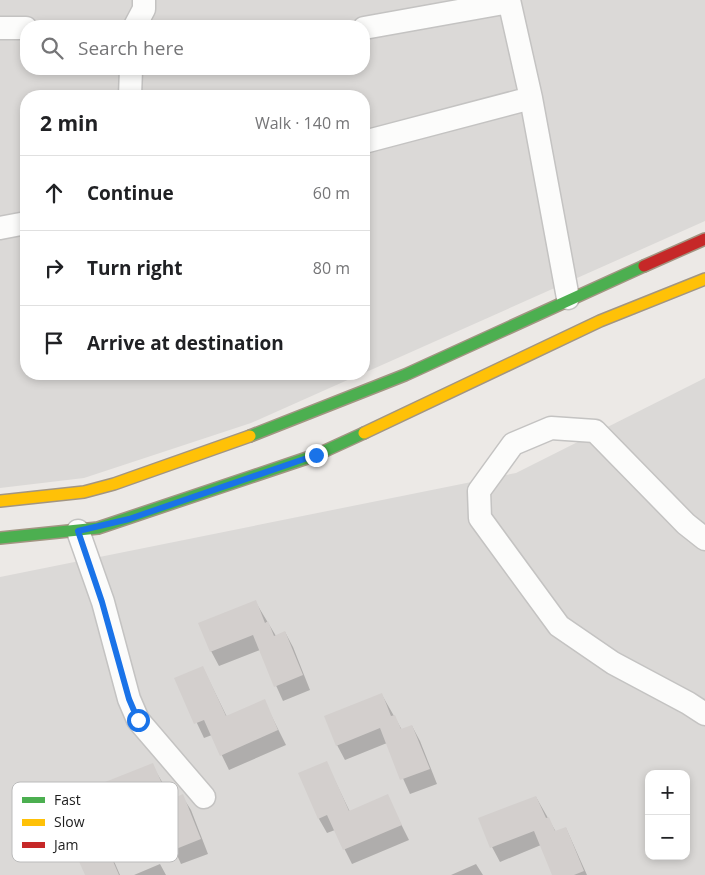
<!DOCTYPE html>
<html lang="en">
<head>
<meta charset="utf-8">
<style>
  :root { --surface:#fff; --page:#f6f6f6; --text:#202124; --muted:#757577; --line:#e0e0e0 }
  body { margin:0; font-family:"Open Sans",sans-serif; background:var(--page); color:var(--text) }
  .controls { position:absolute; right:15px; bottom:15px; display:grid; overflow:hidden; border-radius:10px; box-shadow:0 2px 8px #0003 }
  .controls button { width:45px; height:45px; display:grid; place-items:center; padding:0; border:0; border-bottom:1px solid var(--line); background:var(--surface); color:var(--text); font:25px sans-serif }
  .stop { position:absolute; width:15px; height:15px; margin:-11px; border:4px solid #1a73e8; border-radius:50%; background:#fff }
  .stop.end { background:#1a73e8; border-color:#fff; box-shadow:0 1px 5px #0008 }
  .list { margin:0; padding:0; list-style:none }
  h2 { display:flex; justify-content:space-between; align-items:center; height:65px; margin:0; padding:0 20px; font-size:21px }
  h2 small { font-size:16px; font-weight:400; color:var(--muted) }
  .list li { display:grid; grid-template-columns:32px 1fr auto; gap:15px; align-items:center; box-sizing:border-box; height:75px; padding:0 20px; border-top:1px solid var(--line) }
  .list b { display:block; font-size:19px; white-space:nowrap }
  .list em { font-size:16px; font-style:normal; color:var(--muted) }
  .icon { flex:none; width:28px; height:28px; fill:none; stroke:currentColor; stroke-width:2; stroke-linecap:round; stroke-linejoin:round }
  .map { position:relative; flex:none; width:705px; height:875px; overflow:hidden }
  .search { position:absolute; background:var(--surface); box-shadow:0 2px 8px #0003; left:20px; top:20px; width:350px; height:55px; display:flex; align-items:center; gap:12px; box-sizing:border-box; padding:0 18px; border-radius:20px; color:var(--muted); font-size:19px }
  .panel { position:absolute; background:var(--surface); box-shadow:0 2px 8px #0003; left:20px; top:90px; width:350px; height:290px; border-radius:20px }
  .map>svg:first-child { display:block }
  .residential { fill:#dbd9d7; fill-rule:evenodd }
  .shadow { fill:#0003 }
  .building { fill:#d3cfcd }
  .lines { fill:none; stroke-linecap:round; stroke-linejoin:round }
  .street-casing { stroke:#c4c3c2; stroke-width:25 }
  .fast-casing { stroke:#a29582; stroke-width:14 }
  .slow-casing { stroke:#a29582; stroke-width:14 }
  .jam-casing { stroke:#a29582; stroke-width:14 }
  .street { stroke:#fcfcfb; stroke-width:22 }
  .fast { stroke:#4caf50; stroke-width:11 }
  .slow { stroke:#ffc107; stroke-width:11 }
  .jam { stroke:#c62828; stroke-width:11 }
  .route { stroke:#1a73e8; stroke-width:6 }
  .key { fill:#fff; stroke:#bbb; stroke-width:1 }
  .key-label { font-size:14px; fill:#1d1d1d }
</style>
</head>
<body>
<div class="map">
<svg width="705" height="875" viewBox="0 0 705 875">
  <rect width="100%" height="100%" fill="#ece9e6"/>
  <path class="residential" d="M 0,0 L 705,0 L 705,221 L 364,373 L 364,96 L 26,96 L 26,374 L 361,374 L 251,423 L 84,478 L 0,488 ZM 26,26 L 364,26 L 364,69 L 26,69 Z
    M 705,378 L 705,875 L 0,875 L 0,577 L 516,473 ZM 649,774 L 686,774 L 686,856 L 649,856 Z"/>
  <path class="shadow" d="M 255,601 L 276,636 L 285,632 L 293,647 L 310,690 L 283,701 L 260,650 L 219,666 L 211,651 Z
    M 203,668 L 227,717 L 264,701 L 286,745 L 229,770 L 212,735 L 204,738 L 176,679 Z
    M 382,695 L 402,730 L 412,726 L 420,741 L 437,784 L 410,794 L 387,743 L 345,760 L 337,745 Z
    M 326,762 L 350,812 L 387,796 L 409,840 L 352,864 L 335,830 L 327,833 L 319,819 Z
    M 152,765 L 173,800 L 182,796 L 191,810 L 208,854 L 181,864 L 158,813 L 117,829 L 108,815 Z
    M 536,797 L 556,832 L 566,828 L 587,875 L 553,875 L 541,845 L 500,862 L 492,847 Z
    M 98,830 L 107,845 L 120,875 L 86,875 Z
    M 160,864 L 166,875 L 134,875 Z
    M 476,864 L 483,875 L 451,875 Z"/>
  <path class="building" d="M 256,600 L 265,623 L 268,621 L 274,636 L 285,631 L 303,675 L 274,687 L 253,635 L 210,652 L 198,623 Z
    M 203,666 L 226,716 L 265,699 L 278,730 L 220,756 L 204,720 L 194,724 L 174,678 Z
    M 382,693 L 391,716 L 395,715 L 401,729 L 412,725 L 430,769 L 400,780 L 380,728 L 336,746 L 324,716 Z
    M 327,761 L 349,811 L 388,794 L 402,825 L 343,850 L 327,815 L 318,819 L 298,773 Z
    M 153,763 L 163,786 L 166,785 L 172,799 L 183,794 L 201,839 L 171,851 L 151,798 L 107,816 L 95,786 Z
    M 536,796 L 546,818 L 549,817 L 555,831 L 566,827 L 584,871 L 574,875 L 552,875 L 534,831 L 490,848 L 478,818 Z
    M 99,829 L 119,875 L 85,875 L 70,841 Z"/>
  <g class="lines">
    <defs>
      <path id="street" d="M 509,0 L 531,98 L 568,298
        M 135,26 L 144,9 L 144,0
        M 0,28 L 26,28
        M 364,28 L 509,2
        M 130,96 L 131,69
        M 364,142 L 531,98
        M 0,228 L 26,223
        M 78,531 L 103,602 L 129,699 L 138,720 L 204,797
        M 705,539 L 686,524 L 595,431 L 551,428 L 513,444 L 479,491 L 480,518 L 559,626 L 613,663 L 688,703 L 705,714"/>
      <path id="fast" d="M 250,436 L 405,375 L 644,266
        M 0,538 L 98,528 L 316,455 L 364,433"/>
      <path id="slow" d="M 364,433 L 600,321 L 705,279
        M 0,501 L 84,492 L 114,484 L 250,436"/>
      <path id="jam" d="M 644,266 L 705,239"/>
    </defs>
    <use href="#street" class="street-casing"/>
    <use href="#fast" class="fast-casing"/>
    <use href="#slow" class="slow-casing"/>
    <use href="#jam" class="jam-casing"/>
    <use href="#street" class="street"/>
    <use href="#fast" class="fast"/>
    <use href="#slow" class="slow"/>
    <use href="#jam" class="jam"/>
  </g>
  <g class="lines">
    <path class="route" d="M 138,720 L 129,699 L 102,602 L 78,531 L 129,519 L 316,455"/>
  </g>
  <rect x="12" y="782" width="166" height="80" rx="8" class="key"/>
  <rect x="22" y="797" width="23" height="6" fill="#4caf50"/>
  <rect x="22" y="819" width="23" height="7" fill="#ffc107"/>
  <rect x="22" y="842" width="23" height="6" fill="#c62828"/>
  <g class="key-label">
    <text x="54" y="805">Fast</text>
    <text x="54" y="827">Slow</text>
    <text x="54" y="850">Jam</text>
  </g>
</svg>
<div class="controls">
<button>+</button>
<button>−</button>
</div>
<div class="stop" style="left:138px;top:720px"></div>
<div class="stop end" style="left:316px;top:455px"></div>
<div class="search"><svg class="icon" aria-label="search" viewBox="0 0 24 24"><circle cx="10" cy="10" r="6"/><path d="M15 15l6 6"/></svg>Search here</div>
<section class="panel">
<h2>2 min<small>Walk · 140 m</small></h2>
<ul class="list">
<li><svg class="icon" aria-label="ahead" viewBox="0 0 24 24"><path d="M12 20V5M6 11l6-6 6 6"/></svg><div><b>Continue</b></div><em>60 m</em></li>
<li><svg class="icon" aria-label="right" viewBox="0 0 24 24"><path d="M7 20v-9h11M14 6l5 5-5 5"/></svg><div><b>Turn right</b></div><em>80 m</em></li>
<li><svg class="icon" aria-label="arrive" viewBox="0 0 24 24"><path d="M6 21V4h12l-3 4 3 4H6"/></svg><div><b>Arrive at destination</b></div></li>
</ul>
</section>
</div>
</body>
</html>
